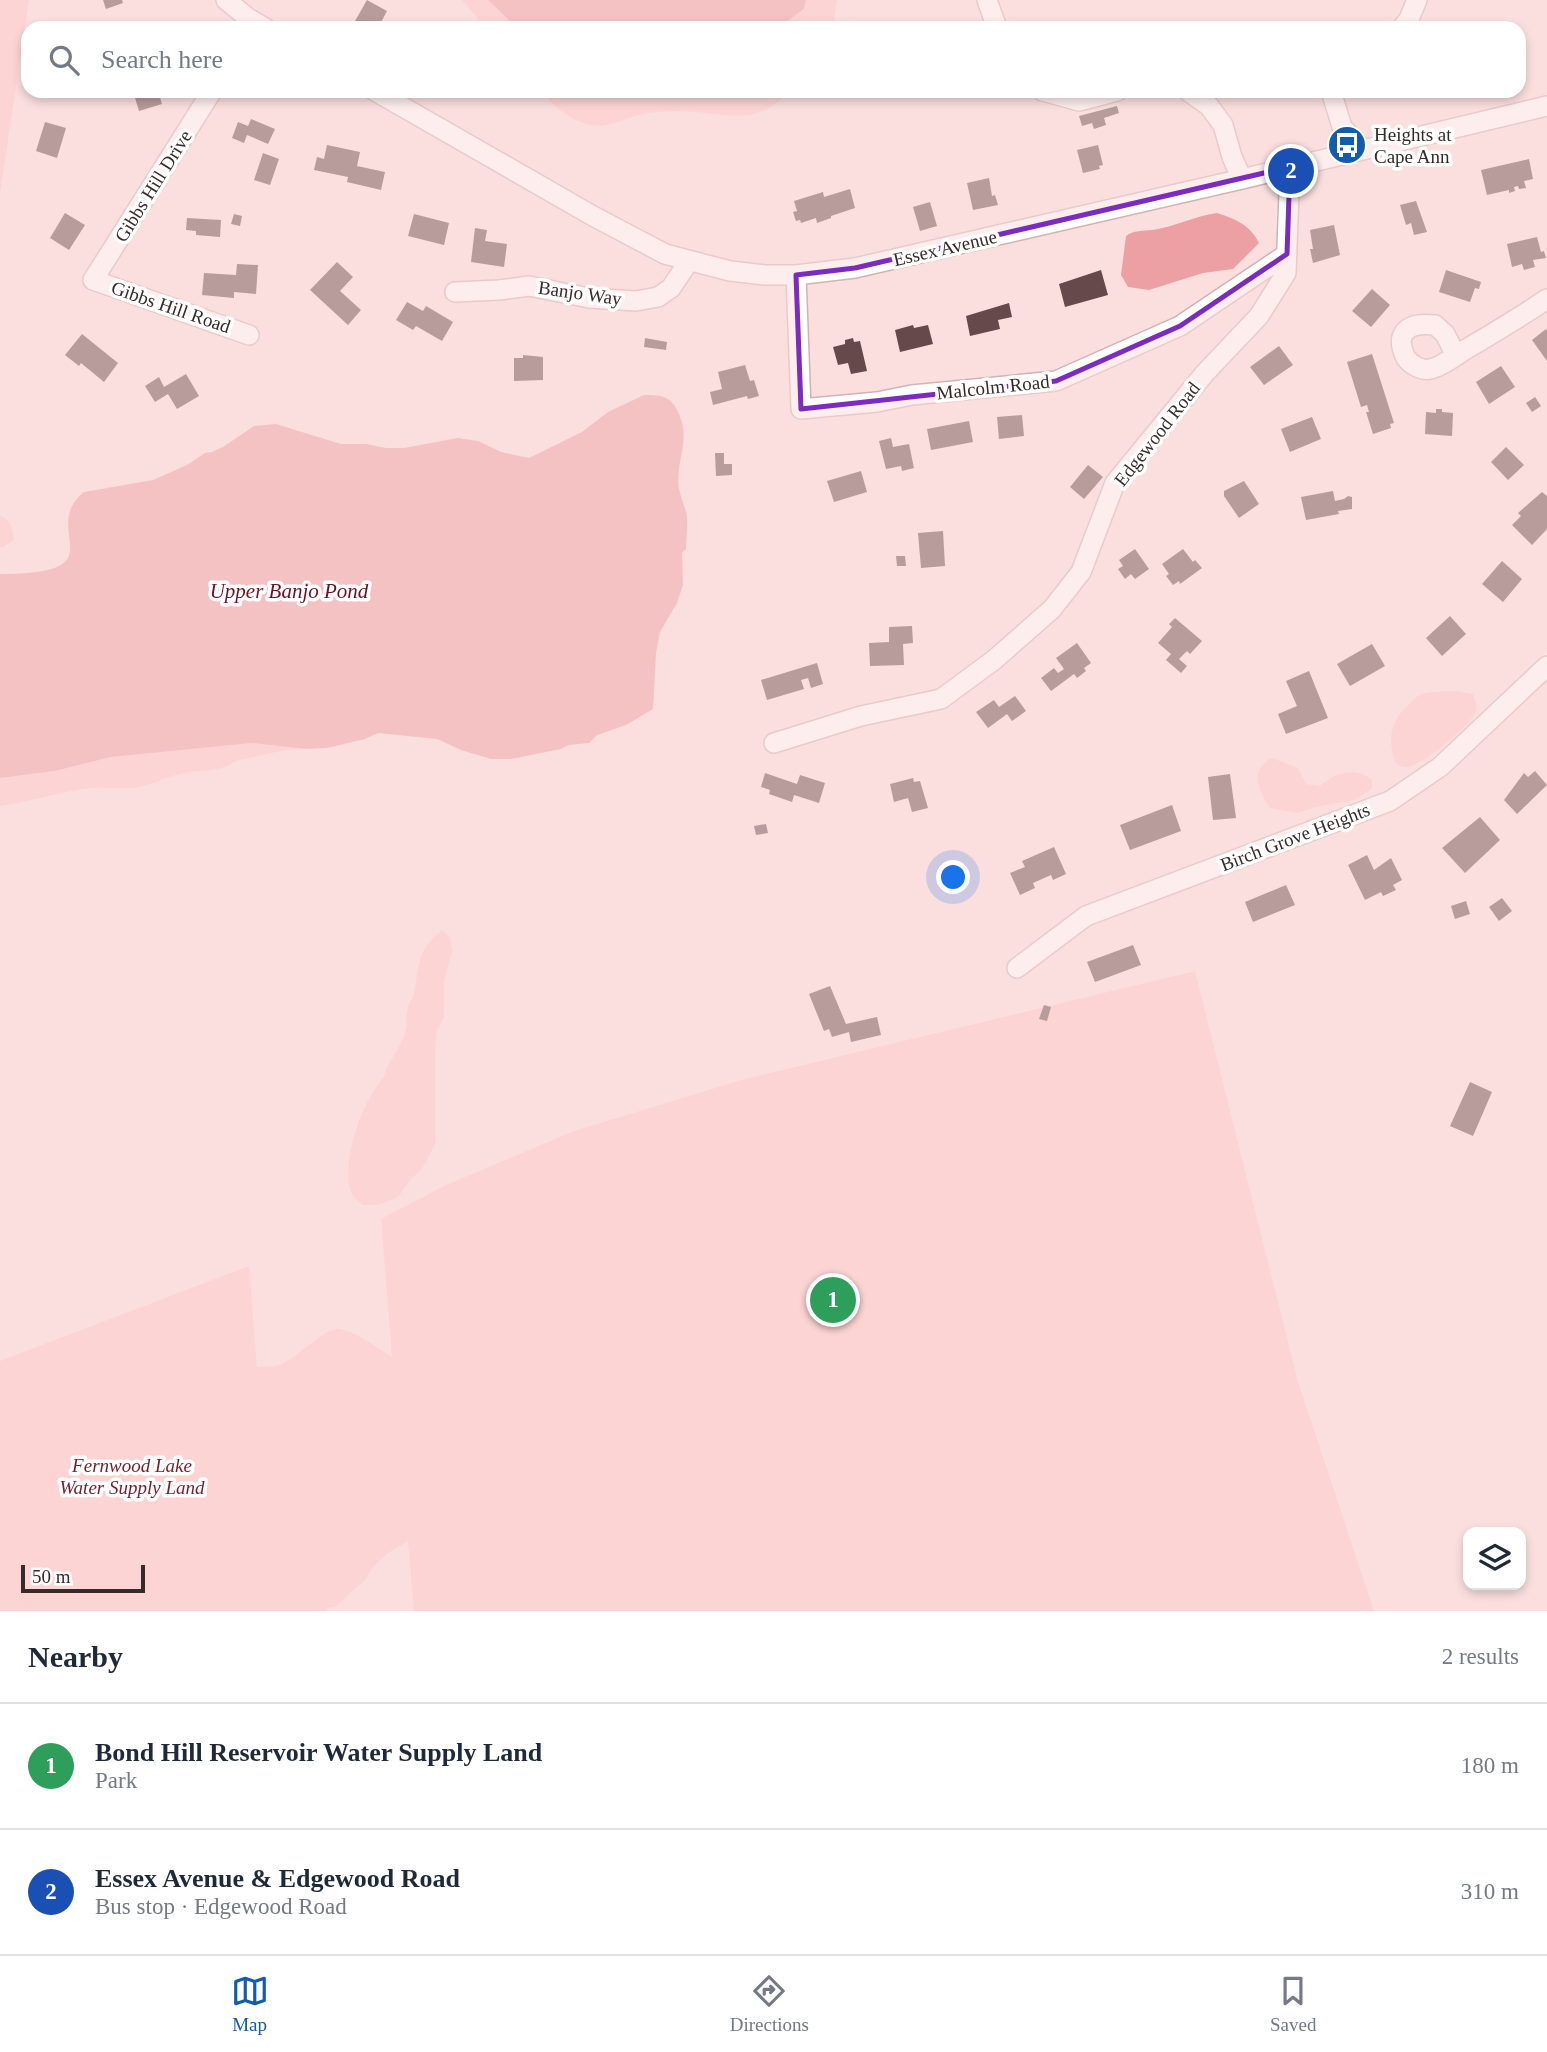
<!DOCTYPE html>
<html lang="en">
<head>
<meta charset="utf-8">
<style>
  :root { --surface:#fff; --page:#f6f6f7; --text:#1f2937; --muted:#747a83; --line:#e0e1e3; --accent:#125cab }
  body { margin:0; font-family:"Times New Roman",serif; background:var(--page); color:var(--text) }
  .controls { position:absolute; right:21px; bottom:21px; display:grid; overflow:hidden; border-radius:14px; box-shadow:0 4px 10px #0003 }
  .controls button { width:63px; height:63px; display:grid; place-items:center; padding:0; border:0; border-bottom:2px solid var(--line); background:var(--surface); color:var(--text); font:35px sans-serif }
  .scale { position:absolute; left:21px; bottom:18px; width:124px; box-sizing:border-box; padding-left:7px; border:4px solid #372a2a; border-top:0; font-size:19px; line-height:24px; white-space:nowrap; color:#372a2a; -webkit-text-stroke:5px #fff; paint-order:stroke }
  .you { position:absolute; left:954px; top:878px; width:24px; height:24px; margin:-18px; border:5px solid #fff; border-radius:50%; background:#1a73e8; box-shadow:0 0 0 10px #1a73e833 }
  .badge { display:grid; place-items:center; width:46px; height:46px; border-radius:50%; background:var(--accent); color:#fff; font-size:23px; font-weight:700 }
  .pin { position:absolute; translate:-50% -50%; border:4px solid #fff; box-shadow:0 2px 7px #0006 }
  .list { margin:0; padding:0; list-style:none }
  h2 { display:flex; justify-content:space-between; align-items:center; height:91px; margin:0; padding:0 28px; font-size:30px }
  h2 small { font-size:23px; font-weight:400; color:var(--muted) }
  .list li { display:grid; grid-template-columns:46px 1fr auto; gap:21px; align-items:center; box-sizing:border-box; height:126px; padding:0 28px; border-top:2px solid var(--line) }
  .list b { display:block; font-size:26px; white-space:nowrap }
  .list p { margin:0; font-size:23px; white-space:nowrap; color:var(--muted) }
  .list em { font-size:23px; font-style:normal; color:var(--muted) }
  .icon { flex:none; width:38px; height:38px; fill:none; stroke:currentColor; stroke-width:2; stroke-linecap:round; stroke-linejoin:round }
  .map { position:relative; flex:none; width:1547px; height:1611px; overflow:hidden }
  .search { position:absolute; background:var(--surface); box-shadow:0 4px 10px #0003; left:21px; right:21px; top:21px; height:77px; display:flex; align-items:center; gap:18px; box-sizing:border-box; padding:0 24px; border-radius:21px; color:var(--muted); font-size:26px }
  .sheet { height:343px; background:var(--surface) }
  nav { display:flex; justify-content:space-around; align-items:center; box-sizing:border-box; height:98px; border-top:2px solid var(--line); background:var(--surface); font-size:19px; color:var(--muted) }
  nav a { display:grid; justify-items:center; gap:4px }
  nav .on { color:var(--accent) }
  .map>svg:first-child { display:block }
  .green { fill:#ffc7c8 }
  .water { fill:#eca0a3 }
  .building { fill:#664a4b }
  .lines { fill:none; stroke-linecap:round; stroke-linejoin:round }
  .minor-casing { stroke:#d3b2b3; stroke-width:22 }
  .minor { stroke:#fff; stroke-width:19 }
  .marked { fill:none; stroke:#7b2cbf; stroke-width:5; stroke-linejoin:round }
  .labels { text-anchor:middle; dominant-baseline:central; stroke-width:7; stroke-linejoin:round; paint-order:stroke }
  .poi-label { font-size:19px; fill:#372a2a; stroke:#fff; text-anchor:start }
  .street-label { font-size:19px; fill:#372a2a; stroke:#fff }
  .park-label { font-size:19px; font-style:italic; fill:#761d2a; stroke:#fff }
  .water-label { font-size:21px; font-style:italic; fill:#6c1323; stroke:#fff }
</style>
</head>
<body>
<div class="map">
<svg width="1547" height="1611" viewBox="0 0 1547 1611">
  <rect width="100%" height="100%" fill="#fbdfdf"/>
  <path class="green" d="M 0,0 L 29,0 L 0,193 Z
    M 462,0 L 488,0 L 517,28 L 486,28 Z
    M 806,0 L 837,0 L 833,28 L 778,28 L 804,9 Z
    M 544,91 L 789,91 C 760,124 734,116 696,112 C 680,111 663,111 648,113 C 632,115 610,127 596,126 C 577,124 551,108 544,91 Z
    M 0,516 C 11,519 13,530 14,540 L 3,547 L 0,547 Z
    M 1456,691 L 1473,694 C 1476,701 1478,708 1474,715 C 1468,727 1420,767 1407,767 C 1403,767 1399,765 1396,764 C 1387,740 1390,721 1409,704 C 1413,700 1418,695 1422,694 C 1432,691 1446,692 1456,691 Z
    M 252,743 L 306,749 L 285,750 L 236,761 C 221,772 202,770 184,773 C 167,776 150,786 133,788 C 118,789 104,787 90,788 C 59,792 30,802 0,806 L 0,778 L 55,771 L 111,757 Z
    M 1272,758 L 1298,768 L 1306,784 L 1320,786 C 1335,773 1356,766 1372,780 L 1372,789 L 1354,800 L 1316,807 L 1298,813 L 1270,808 C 1258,790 1249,769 1272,758 Z
    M 442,930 L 450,937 L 452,951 L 444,981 L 444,1017 L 437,1030 L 435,1051 L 435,1145 L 422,1169 L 411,1179 L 398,1197 L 377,1205 L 363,1205 C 357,1200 352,1196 350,1189 C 342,1157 363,1100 384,1077 C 385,1067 401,1046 405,1033 C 407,1027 406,1019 407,1012 C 408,1004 413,999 414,992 C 420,963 417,950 442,930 Z
    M 1195,971 L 1298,1382 L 1374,1611 L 414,1611 L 408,1541 L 388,1553 L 372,1568 L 366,1579 L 335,1607 L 328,1608 L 326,1611 L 0,1611 L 0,1361 L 249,1266 L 257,1367 C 264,1366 272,1367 279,1365 C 297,1359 323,1328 339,1329 C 355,1331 378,1348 392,1357 L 381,1219 L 444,1186 L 574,1131 L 745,1079 Z"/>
  <path class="water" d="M 488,0 L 806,0 L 804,9 L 778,28 L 517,28 Z
    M 1217,213 C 1236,219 1250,225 1259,243 L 1233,269 L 1203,273 L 1149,290 L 1128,287 L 1121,275 L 1126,236 C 1134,230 1142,231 1152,230 C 1175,227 1194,216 1217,213 Z
    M 644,395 C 663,395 671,396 679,414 C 691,443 675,460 679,489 C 681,498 685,507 687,516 C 688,526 686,539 686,549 L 682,553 L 683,585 L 677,603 L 660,632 L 656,653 L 653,709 L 626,725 L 597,735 L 589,743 L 569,745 L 561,749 L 511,759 L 491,759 L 461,750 L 437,739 L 378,733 L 365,739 L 327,748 L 306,749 L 252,743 L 111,757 L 55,771 L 0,778 L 0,574 C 122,574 37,530 84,492 L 153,480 L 187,465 L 205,453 L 212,452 L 223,447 L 254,426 L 276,424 L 341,444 L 366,444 L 386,448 L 404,448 L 458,438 L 478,441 L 501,452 L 529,458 L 582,432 L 608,412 Z"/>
  <path class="building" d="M 103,0 L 122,0 L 123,3 L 106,9 Z
    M 367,0 L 387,11 L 378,28 L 351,28 Z
    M 133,91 L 158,91 L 162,104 L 139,111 Z
    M 1483,91 L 1507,91 L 1508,95 L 1499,97 L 1498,94 L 1485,97 Z
    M 1117,106 L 1119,113 L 1104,118 L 1106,125 L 1094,129 L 1092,123 L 1082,126 L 1079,116 Z
    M 251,119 L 275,129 L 268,144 L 247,135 L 244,143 L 232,138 L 238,122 L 248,126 Z
    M 45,122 L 66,128 L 57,158 L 36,151 Z
    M 327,145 L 360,152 L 357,166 L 385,172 L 381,190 L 347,182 L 348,177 L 314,170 L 317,157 L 324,159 Z
    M 1098,145 L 1103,165 L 1099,166 L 1100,169 L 1083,173 L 1077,150 Z
    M 263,153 L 279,159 L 270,185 L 254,180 Z
    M 1529,159 L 1533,179 L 1524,181 L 1526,188 L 1519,189 L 1518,186 L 1514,187 L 1515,191 L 1509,193 L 1509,190 L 1487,195 L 1481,170 Z
    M 989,178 L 992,196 L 995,195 L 998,205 L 973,210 L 967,183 Z
    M 850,189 L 855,208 L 831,216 L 831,218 L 817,223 L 816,218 L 801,223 L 800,220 L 796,221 L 793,212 L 797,211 L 794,201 L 823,192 L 824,197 Z
    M 1416,201 L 1427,232 L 1414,235 L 1411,223 L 1406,225 L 1400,205 Z
    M 930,202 L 937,226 L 920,231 L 913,207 Z
    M 65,213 L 85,225 L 69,250 L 50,238 Z
    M 234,214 L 242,216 L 240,226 L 231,224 Z
    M 414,214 L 449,223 L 444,245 L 408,236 Z
    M 187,218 L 221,220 L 220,237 L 196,235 L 196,231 L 186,230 Z
    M 1334,225 L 1340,255 L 1313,263 L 1310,249 L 1313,249 L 1310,230 Z
    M 475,228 L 487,230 L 485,241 L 507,244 L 504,267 L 471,262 Z
    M 1537,237 L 1541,252 L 1544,251 L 1546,258 L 1533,260 L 1535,267 L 1524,270 L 1522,264 L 1512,267 L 1507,244 Z
    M 337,262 L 353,277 L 340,291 L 361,310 L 348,325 L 310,290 Z
    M 237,264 L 258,265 L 256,294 L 234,292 L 234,298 L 202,295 L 204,273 L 236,275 Z
    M 1101,270 L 1108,295 L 1065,307 L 1059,284 Z
    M 1446,270 L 1481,282 L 1479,289 L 1475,288 L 1470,302 L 1439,292 Z
    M 1372,289 L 1390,305 L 1371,327 L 1352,311 Z
    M 407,302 L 423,311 L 426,306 L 453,322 L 442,341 L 416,326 L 413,330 L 396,320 Z
    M 1009,303 L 1012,317 L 998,320 L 1000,329 L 970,336 L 966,316 Z
    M 913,325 L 914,328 L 928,325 L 933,344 L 900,352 L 895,330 Z
    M 1546,329 L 1547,331 L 1547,361 L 1532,340 Z
    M 82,334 L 118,363 L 104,382 L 81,363 L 79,366 L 65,355 Z
    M 645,338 L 667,342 L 666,350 L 644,347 Z
    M 853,338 L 854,342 L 860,341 L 867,371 L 851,374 L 848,363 L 838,365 L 833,347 L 845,344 L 845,340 Z
    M 1279,346 L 1293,365 L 1264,385 L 1250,367 Z
    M 1372,354 L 1394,423 L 1390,424 L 1391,428 L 1373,434 L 1366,412 L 1369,412 L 1367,405 L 1361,407 L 1347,362 Z
    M 523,355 L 543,357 L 543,380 L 514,381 L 514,358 L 523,358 Z
    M 745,365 L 750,381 L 754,380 L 759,396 L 748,399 L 747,396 L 713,405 L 710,392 L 722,389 L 718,372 Z
    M 1501,366 L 1515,387 L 1489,404 L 1476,382 Z
    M 186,374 L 199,396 L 177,409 L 168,394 L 155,402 L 145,386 L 159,377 L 164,387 Z
    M 1535,397 L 1541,406 L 1532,412 L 1526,403 Z
    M 1436,409 L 1442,409 L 1442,412 L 1453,413 L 1452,436 L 1425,434 L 1426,412 L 1436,413 Z
    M 1022,415 L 1024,436 L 999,439 L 997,417 Z
    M 1312,417 L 1321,439 L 1290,452 L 1281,429 Z
    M 969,421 L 973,442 L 931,450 L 927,429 Z
    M 891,438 L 893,447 L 909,444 L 914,468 L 902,471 L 901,466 L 886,469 L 879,441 Z
    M 1506,447 L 1524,465 L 1508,480 L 1491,462 Z
    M 715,453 L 724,453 L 724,464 L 732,464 L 732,475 L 716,476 Z
    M 1088,465 L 1103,477 L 1084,499 L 1070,487 Z
    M 861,471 L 867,492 L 834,502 L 827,481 Z
    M 1244,481 L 1259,504 L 1239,518 L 1224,496 L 1224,491 Z
    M 1333,491 L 1335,501 L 1344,499 L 1348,496 L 1352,497 L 1352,509 L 1338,511 L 1339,514 L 1306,520 L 1301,497 Z
    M 1542,492 L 1547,496 L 1547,529 L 1532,545 L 1512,525 L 1521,516 L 1518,513 Z
    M 943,531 L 945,566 L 921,568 L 918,533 Z
    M 1135,549 L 1149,569 L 1135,579 L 1131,574 L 1125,579 L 1118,569 L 1123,566 L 1119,560 Z
    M 1183,549 L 1193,562 L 1195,560 L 1202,568 L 1180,584 L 1179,581 L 1173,585 L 1166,576 L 1169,574 L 1162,564 Z
    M 896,556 L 905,556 L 906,566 L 897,566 Z
    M 1502,561 L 1522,579 L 1503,602 L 1482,584 Z
    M 1450,616 L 1466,634 L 1442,656 L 1426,638 Z
    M 1175,618 L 1202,641 L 1190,654 L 1187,651 L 1179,659 L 1187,666 L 1181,673 L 1166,660 L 1171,654 L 1158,643 L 1172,627 L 1169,624 Z
    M 912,626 L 913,643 L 903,644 L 904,665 L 870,666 L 869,643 L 889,642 L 889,627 Z
    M 1077,643 L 1091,663 L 1084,668 L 1086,671 L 1077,678 L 1074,674 L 1051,691 L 1041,678 L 1054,668 L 1058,673 L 1064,669 L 1056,658 Z
    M 1372,644 L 1385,666 L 1350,686 L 1337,664 Z
    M 817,663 L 823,684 L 811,688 L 808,678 L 801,680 L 804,689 L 767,700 L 761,680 Z
    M 1309,671 L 1328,718 L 1286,734 L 1278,714 L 1297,706 L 1286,681 Z
    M 1015,696 L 1026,711 L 1012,721 L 1007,714 L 988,728 L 976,712 L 994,700 L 999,707 Z
    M 1535,771 L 1547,785 L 1517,814 L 1504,800 L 1524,773 L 1528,777 Z
    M 765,773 L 797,784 L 800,775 L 825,783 L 819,803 L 794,795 L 792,802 L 769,794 L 770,790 L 761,787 Z
    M 1230,774 L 1236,818 L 1213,820 L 1208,777 Z
    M 913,778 L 914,782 L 920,781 L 928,808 L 912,812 L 908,798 L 894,802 L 890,784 Z
    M 1172,805 L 1181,831 L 1130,850 L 1120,825 Z
    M 1480,817 L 1500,840 L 1465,873 L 1442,848 Z
    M 766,824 L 768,833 L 756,835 L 754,826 Z
    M 1054,847 L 1066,874 L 1053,880 L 1051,875 L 1033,883 L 1035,888 L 1020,895 L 1010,873 L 1025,867 L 1022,861 Z
    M 1367,855 L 1374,870 L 1391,858 L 1402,880 L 1393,885 L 1396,890 L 1383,896 L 1381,892 L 1365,900 L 1348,865 Z
    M 1286,885 L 1295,905 L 1253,922 L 1245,902 Z
    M 1502,898 L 1512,911 L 1499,921 L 1489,907 Z
    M 1466,901 L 1470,914 L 1455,919 L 1451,906 Z
    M 1133,945 L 1141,965 L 1095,982 L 1087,962 Z
    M 830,986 L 846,1024 L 877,1017 L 881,1035 L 851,1042 L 849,1032 L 832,1037 L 829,1029 L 824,1031 L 809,994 Z
    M 1044,1005 L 1051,1007 L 1047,1021 L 1039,1019 Z
    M 1470,1082 L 1492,1092 L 1473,1136 L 1450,1126 Z"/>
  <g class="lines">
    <defs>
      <path id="minor" d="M 226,0 L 248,18 L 265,28
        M 987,0 L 997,28
        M 1402,28 L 1409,19 L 1417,0
        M 212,91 L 93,280 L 249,335
        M 375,91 L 593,216 L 665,254 L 730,271 L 765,275 L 796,275 L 855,268 L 1242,179 L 1547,106
        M 1043,91 L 1079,101 L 1117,91
        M 1188,91 L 1209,106 L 1223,125 L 1232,157 L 1242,179
        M 1331,91 L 1342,127 L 1362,149
        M 796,275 L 801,409 L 877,402 L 912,395 L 1056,381 L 1180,326 L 1287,254
        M 455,292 L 499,290 L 529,286 L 589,298 L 636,301 L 658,297 L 671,288 L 689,261
        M 1456,356 L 1445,334 L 1435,325 C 1424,324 1407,323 1402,337 C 1400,343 1403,353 1406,358 C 1411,365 1422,371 1430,369 C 1441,367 1454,357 1463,351 C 1492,334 1520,317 1547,299
        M 774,743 L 861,716 L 941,699 L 994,660 L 1052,609 L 1081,572 L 1115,483 L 1205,373 L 1259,316 L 1286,273 L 1290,167
        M 1017,968 L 1086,916 L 1390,801 L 1440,767 L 1547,666"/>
    </defs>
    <use href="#minor" class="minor-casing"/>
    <use href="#minor" class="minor"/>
  </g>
  <path d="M0 0H1547V1611H0ZM 1290,167 L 1287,254 L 1180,326 L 1056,381 L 801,409 L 796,275 L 855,268 Z" fill="#fbdfdf" fill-opacity=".55" fill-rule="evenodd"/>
  <path class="marked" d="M 1290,167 L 1287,254 L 1180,326 L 1056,381 L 801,409 L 796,275 L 855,268 Z"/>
  <defs>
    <symbol id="bus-disc" viewBox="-11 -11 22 22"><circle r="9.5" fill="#125cab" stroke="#fff"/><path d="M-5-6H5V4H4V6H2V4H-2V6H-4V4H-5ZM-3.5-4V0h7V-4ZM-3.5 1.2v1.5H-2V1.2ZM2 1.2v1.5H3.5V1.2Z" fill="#fff"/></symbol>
  </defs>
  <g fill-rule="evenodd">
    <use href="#bus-disc" x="1325" y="123" width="44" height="44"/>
  </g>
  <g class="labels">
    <g class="poi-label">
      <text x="1374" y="134">Heights at<tspan x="1374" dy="22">Cape Ann</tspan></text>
    </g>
    <g class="street-label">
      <text transform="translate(153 186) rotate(-58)">Gibbs Hill Drive</text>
      <text transform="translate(945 248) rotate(-13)">Essex Avenue</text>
      <text transform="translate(580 293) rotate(8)">Banjo Way</text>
      <text transform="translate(171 307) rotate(19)">Gibbs Hill Road</text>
      <text transform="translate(993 387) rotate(-6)">Malcolm Road</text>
      <text transform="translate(1157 434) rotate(-52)">Edgewood Road</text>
      <text transform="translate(1295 837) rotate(-21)">Birch Grove Heights</text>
    </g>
    <g class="park-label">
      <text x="132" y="1465">Fernwood Lake<tspan x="132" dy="22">Water Supply Land</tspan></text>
    </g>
    <g class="water-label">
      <text x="289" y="591">Upper Banjo Pond</text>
    </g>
  </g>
</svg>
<div class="controls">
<button><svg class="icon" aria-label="layers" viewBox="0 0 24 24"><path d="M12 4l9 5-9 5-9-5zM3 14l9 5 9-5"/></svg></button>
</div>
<div class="scale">50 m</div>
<div class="you"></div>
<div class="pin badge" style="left:833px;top:1300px;background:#2e9e5b">1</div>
<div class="pin badge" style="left:1291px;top:171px;background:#1a4fb4">2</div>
<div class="search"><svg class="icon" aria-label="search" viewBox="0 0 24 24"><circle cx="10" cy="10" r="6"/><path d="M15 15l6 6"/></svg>Search here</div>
</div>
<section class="sheet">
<h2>Nearby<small>2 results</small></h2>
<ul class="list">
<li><span class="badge" style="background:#2e9e5b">1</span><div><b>Bond Hill Reservoir Water Supply Land</b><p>Park</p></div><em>180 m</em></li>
<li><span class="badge" style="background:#1a4fb4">2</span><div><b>Essex Avenue &amp; Edgewood Road</b><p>Bus stop · Edgewood Road</p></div><em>310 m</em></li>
</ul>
</section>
<nav>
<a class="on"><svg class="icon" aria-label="map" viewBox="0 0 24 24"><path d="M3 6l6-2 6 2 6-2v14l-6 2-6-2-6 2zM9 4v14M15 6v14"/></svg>Map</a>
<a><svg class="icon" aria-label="directions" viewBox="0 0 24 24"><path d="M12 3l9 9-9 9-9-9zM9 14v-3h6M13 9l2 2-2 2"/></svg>Directions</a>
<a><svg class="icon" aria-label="saved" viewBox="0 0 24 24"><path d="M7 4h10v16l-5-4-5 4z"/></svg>Saved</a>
</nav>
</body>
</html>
